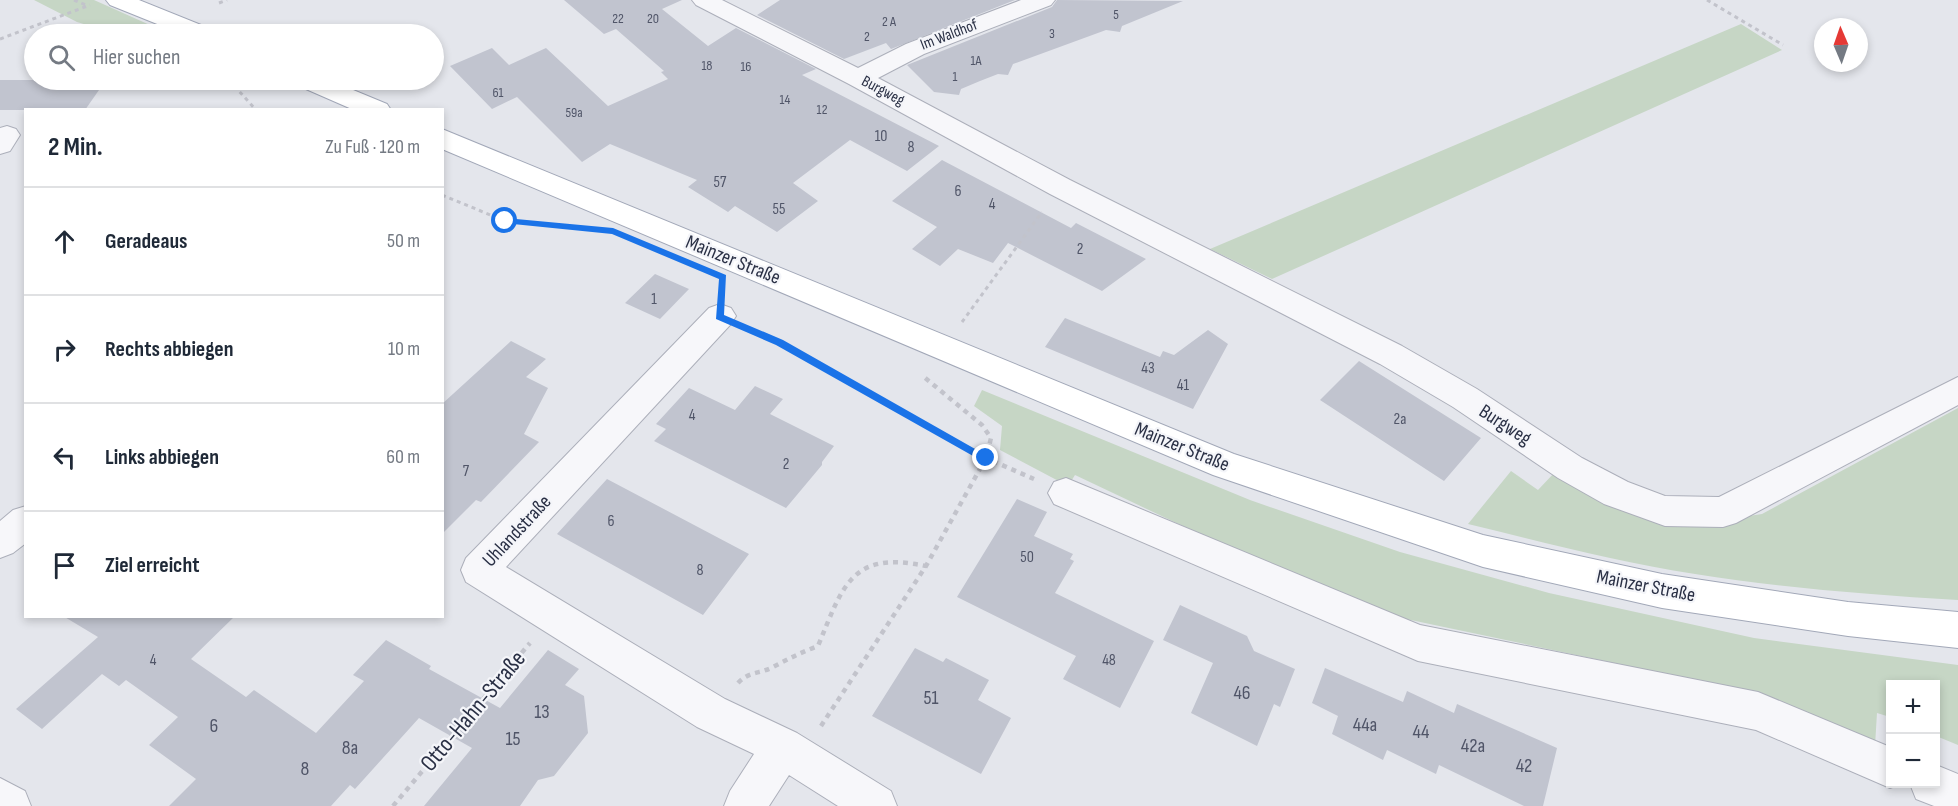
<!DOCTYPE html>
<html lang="de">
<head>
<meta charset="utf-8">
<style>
  :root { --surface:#fff; --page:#f6f6f7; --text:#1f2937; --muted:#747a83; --line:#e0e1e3 }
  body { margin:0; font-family:"Sofia Sans Condensed",sans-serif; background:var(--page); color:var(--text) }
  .controls { position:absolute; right:18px; bottom:18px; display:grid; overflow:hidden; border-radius:0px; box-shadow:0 3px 9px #0003 }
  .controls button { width:54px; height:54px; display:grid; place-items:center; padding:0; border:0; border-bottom:2px solid var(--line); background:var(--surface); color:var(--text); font:30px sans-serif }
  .compass { position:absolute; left:1814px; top:18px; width:54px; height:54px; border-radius:50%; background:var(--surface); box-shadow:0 3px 9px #0003; rotate:358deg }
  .stop { position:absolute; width:18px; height:18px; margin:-14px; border:4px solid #1a73e8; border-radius:50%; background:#fff }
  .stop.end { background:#1a73e8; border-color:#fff; box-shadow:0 2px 6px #0008 }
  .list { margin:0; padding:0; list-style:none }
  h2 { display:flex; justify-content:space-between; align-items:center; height:78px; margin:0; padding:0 24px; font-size:26px }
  h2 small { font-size:20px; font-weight:400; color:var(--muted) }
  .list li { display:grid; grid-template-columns:39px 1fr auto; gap:18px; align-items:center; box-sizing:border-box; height:108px; padding:0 24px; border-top:2px solid var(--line) }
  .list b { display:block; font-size:22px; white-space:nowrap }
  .list em { font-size:20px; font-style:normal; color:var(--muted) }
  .icon { flex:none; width:33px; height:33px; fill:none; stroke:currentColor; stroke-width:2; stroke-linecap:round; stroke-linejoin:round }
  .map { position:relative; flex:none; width:1958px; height:806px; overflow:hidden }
  .search { position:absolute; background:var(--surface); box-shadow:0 3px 9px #0003; left:24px; top:24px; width:420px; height:66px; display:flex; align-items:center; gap:15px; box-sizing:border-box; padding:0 21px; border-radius:33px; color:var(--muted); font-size:22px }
  .panel { position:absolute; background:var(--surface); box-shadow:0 3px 9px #0003; left:24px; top:108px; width:420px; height:510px; border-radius:0px }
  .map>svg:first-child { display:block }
  .green { fill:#c6d6c5 }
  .building { fill:#c1c4cf }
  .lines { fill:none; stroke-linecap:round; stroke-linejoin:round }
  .minor-casing { stroke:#acafba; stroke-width:2 }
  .major-casing { stroke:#a2a8b8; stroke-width:2 }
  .path-far1 { stroke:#c2c3cb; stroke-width:3; stroke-dasharray:4 4; stroke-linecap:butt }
  .path { stroke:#c2c3cb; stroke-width:4.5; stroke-dasharray:5 5; stroke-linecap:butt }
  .minor { fill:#f7f7fa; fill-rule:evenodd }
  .major { fill:#fff; fill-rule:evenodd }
  .route { fill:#1a73e8 }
  .labels { text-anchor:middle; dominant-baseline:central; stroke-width:4.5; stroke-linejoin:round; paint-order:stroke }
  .far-number-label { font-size:14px; fill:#505568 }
  .far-street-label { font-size:16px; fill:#2a3045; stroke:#f4f5f9 }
  .number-label { font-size:16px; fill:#505568 }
  .street-label { font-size:20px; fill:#2a3045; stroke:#f4f5f9 }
  .near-number-label { font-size:20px; fill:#505568 }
  .near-street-label { font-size:24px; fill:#2a3045; stroke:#f4f5f9 }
</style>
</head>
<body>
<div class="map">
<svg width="1958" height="806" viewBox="0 0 1958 806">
  <rect width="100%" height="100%" fill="#e4e6ec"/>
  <path class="green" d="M 34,0 L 94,0 L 170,34 L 117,34 L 77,22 Z
    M 1741,24 L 1782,50 L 1272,279 L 1210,249 Z
    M 982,390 L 1250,500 L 1400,552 L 1549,593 L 1754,638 L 1958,665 L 1958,745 L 1936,736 L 1936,684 L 1890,684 L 1890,717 L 1877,713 L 1875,746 L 1757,693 L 1406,619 L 1339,600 L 1075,475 L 1068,486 L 1000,450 L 1002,426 L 974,406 Z
    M 1958,408 L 1958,600 C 1870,595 1782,588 1695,574 C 1618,562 1543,542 1468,524 L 1511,471 L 1538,490 L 1555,472 L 1684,526 L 1762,514 Z"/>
  <path class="building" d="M 564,0 L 682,0 L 662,9 L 708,46 L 736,28 L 816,69 L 802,75 L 939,146 L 907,171 L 850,140 L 793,183 L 818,201 L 777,232 L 735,206 L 728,212 L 688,187 L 697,180 L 610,144 L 582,162 L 517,97 L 492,109 L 450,66 L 492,48 L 509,65 L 546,48 L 608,106 L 668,79 L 661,72 L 664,71 L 616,29 L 604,34 Z
    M 780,0 L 1015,0 L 891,49 L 886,43 L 844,59 L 757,15 Z
    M 1057,0 L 1183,1 L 1122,26 L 1120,32 L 1106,30 L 1013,64 L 1008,75 L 998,74 L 980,81 L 961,89 L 959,95 L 934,92 L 907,65 L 1052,7 Z
    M 0,80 L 106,80 L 85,110 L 0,110 Z
    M 942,160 L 1071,228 L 1076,223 L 1146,259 L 1102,291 L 1008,243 L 993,263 L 958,249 L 940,266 L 912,249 L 937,227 L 892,201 Z
    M 655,274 L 689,289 L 660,319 L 625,303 Z
    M 1065,318 L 1160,357 L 1163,351 L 1174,355 L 1208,330 L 1228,344 L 1193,409 L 1045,347 Z
    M 511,341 L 546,359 L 526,377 L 548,388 L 524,434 L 539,442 L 481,502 L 476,500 L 442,534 L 442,404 Z
    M 1359,361 L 1481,438 L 1444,481 L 1320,400 Z
    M 755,386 L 783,399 L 770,414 L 834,446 L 822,462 L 822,465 L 786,508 L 654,441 L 666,429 L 656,424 L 689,388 L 735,410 Z
    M 607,479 L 749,554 L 703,615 L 557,534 Z
    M 1017,499 L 1047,512 L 1034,536 L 1073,554 L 1070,559 L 1074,561 L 1055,593 L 1154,641 L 1120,708 L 1063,679 L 1076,656 L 957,597 Z
    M 1180,605 L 1247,636 L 1254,651 L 1295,669 L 1280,707 L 1274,704 L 1257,746 L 1191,713 L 1213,663 L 1163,640 Z
    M 63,616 L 235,616 L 191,659 L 246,697 L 254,690 L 316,733 L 364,681 L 353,675 L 386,640 L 431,666 L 429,669 L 500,708 L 548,650 L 579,669 L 565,685 L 584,696 L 588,733 L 554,776 L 538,780 L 520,806 L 424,806 L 472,748 L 419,718 L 355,789 L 350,785 L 331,806 L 169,806 L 196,779 L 149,745 L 178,717 L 126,680 L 119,686 L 102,674 L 42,729 L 16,709 L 98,637 Z
    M 915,648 L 943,662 L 946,658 L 989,680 L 978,700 L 1011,718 L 981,774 L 872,716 Z
    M 1325,668 L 1403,702 L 1407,691 L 1454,713 L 1457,704 L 1557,748 L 1543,806 L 1524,806 L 1439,765 L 1436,774 L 1387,750 L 1383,760 L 1332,734 L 1338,716 L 1312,703 Z"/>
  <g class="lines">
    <defs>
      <path id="minor" d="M 692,0 L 722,0 L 858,68 L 906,44 L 1021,0 L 1055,0 L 1051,5 L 924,54 L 878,78 L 1070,180 L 1402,346 L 1477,389 L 1582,458 L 1628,482 L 1665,496 L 1719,497 L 1958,377 L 1958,405 L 1736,523 L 1723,527 L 1665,526 L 1604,504 L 1558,478 L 1453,407 L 1380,364 L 1050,194 L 849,84 L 696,5 Z
        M 7,126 L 16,129 L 20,135 L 10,151 L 0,154 L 0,128 Z
        M 720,304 L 731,308 L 736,316 L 731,324 L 506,567 L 725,699 L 797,733 L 891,791 L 897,806 L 838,806 L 789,775 L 769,806 L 724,806 L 730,791 L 754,754 L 697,727 L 466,582 L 461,570 L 466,558 L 709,308 Z
        M 1066,478 L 1420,625 L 1758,692 L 1890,747 L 1890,784 L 1900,784 L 1890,788 L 1756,730 L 1418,661 L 1054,504 L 1048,493 L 1054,482 Z
        M 26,506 L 26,543 L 13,553 L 0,558 L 0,521 L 13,510 Z
        M 1936,765 L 1958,774 L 1958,806 L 1934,806 L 1916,799 L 1910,784 L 1936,784 Z
        M 0,778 L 25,791 L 31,806 L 0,806 Z"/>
      <path id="major" d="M 106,0 L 139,0 L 211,29 L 214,34 L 182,34 L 110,5 Z
        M 296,80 L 329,80 L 387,104 L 391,110 L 354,110 L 299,86 Z
        M 442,129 L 1234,454 L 1483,535 L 1662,574 L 1848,602 L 1958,612 L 1958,648 L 1848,636 L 1662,608 L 1483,567 L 1213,475 L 442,149 Z"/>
    </defs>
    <use href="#minor" class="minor-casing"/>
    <use href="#major" class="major-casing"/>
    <path class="path-far1" d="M 74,0 L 88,6
      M 1707,0 L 1783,45
      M 219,3 L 227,0
      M 0,39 L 90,5
      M 229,80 L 256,110
      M 442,195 L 505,221 L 571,227
      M 962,322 L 1042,212
      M 749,329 L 786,346"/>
    <path class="path" d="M 783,345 L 986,458 L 1034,479
      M 738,683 C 749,671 760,674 773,667 C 788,659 802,652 818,646 C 843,586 851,550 926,566
      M 821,726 L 926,566 L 986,458 L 991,438 L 982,425 L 924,377
      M 393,806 L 530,643"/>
    <use href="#minor" class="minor"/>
    <use href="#major" class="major"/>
  </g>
  <path class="route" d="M 505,218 L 613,228 L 726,275 L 724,315 L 783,340 L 991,458 L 986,462 L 982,461 L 776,345 L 716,319 L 719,279 L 612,234 L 502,223 L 502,219 Z"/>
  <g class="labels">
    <g class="far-number-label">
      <text x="1116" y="14">5</text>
      <text x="618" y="18">22</text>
      <text x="653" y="18">20</text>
      <text x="889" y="21">2 A</text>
      <text x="1052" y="33">3</text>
      <text x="867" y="36">2</text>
      <text x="976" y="60">1A</text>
      <text x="707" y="65">18</text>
      <text x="746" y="66">16</text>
      <text x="955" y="76">1</text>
      <text x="498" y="92">61</text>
      <text x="785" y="99">14</text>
      <text x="822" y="109">12</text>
      <text x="574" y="112">59a</text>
    </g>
    <g class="far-street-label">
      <text transform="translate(949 35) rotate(-21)">Im Waldhof</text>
      <text transform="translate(883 91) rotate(28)">Burgweg</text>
    </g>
    <g class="number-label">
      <text x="881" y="136">10</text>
      <text x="911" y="147">8</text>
      <text x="720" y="182">57</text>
      <text x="958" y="191">6</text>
      <text x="992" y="204">4</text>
      <text x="779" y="209">55</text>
      <text x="1080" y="249">2</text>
      <text x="654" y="299">1</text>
      <text x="1148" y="368">43</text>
      <text x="1183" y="385">41</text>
      <text x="692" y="415">4</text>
      <text x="1400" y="419">2a</text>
      <text x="786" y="464">2</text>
      <text x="466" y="471">7</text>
      <text x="611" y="521">6</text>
      <text x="1027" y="557">50</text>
      <text x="700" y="570">8</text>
      <text x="153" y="660">4</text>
      <text x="1109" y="660">48</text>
    </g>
    <g class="street-label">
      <text transform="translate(733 260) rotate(22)">Mainzer Straße</text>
      <text transform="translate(1505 425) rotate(33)">Burgweg</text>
      <text transform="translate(1182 447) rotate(22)">Mainzer Straße</text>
      <text transform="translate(517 531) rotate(-47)">Uhlandstraße</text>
      <text transform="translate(1646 586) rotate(11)">Mainzer Straße</text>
    </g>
    <g class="near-number-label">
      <text x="1242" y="693">46</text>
      <text x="931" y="698">51</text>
      <text x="542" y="712">13</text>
      <text x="1365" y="725">44a</text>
      <text x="214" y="726">6</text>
      <text x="1421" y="732">44</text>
      <text x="513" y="739">15</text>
      <text x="1473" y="746">42a</text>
      <text x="350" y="748">8a</text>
      <text x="1524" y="766">42</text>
      <text x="305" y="769">8</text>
    </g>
    <g class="near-street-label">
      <text transform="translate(473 711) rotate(-50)">Otto-Hahn-Straße</text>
    </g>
  </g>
</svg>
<div class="controls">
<button>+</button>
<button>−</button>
</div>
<svg class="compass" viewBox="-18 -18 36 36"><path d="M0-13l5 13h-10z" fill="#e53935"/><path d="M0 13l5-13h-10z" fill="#747a83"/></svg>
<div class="stop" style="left:505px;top:221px"></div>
<div class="stop end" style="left:986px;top:458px"></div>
<div class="search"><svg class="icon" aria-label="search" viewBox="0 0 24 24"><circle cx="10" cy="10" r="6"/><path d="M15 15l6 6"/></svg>Hier suchen</div>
<section class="panel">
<h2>2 Min.<small>Zu Fuß · 120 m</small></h2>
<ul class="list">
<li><svg class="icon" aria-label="ahead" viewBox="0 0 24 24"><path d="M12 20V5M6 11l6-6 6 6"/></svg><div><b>Geradeaus</b></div><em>50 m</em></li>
<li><svg class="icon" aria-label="right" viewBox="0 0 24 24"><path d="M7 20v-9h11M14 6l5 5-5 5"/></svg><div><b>Rechts abbiegen</b></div><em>10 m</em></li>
<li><svg class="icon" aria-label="left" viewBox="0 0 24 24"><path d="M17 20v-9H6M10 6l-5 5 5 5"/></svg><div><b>Links abbiegen</b></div><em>60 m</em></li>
<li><svg class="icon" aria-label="arrive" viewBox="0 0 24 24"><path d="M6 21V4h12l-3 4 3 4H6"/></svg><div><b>Ziel erreicht</b></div></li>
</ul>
</section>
</div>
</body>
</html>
